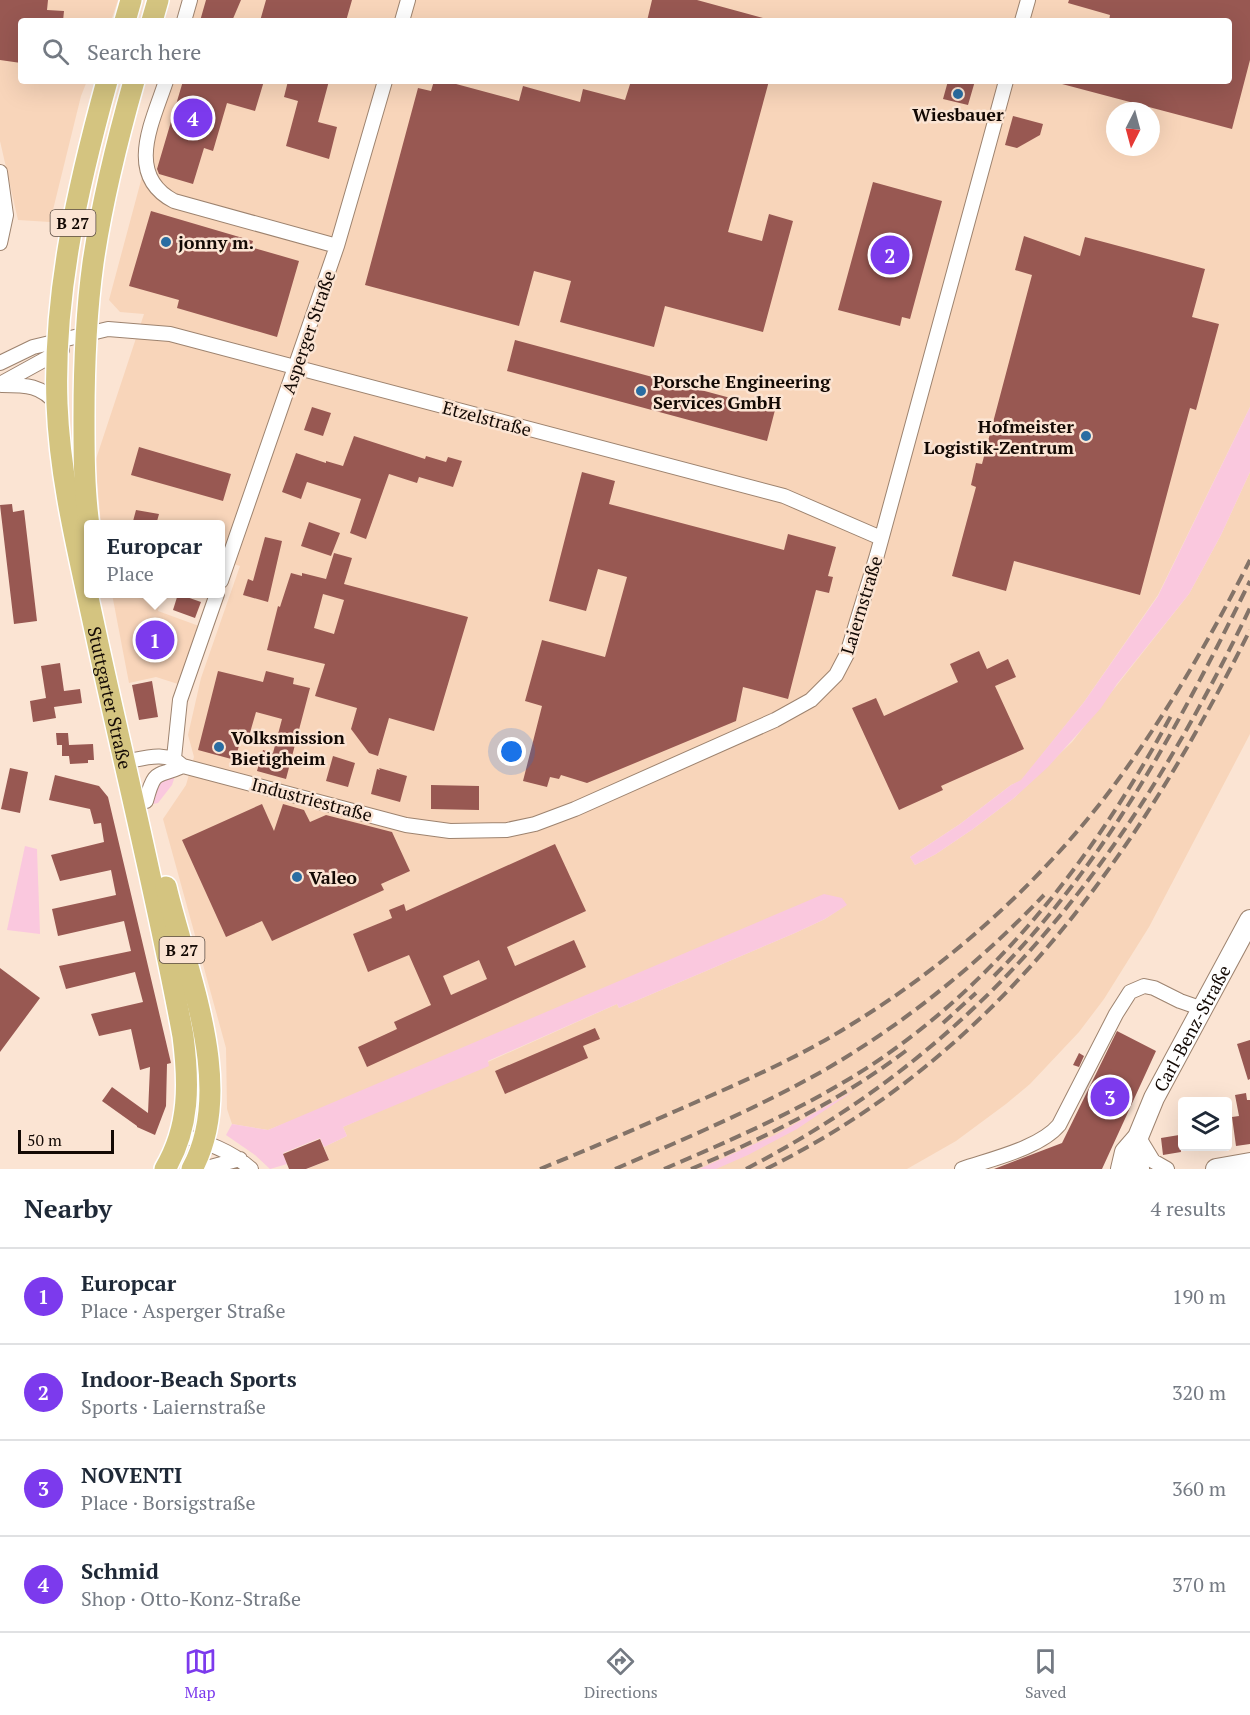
<!DOCTYPE html>
<html lang="en">
<head>
<meta charset="utf-8">
<style>
  :root { --surface:#fff; --page:#f6f6f7; --text:#1f2937; --muted:#747a83; --line:#e0e1e3; --accent:#7c3aed }
  body { margin:0; font-family:"PT Serif",serif; background:var(--page); color:var(--text) }
  .controls { position:absolute; right:18px; bottom:18px; display:grid; overflow:hidden; border-radius:6px; box-shadow:0 6px 24px #0002 }
  .controls button { width:54px; height:54px; display:grid; place-items:center; padding:0; border:0; border-bottom:2px solid var(--line); background:var(--surface); color:var(--text); font:30px sans-serif }
  .compass { position:absolute; left:1106px; top:102px; width:54px; height:54px; border-radius:50%; background:var(--surface); box-shadow:0 6px 24px #0002; rotate:186deg }
  .scale { position:absolute; left:18px; bottom:15px; width:96px; box-sizing:border-box; padding-left:6px; border:3px solid #130904; border-top:0; font-size:16px; line-height:21px; white-space:nowrap; color:#130904; -webkit-text-stroke:4px #fbe4d3; paint-order:stroke }
  .you { position:absolute; left:512px; top:752px; width:21px; height:21px; margin:-15px; border:4px solid #fff; border-radius:50%; background:#1a73e8; box-shadow:0 0 0 9px #1a73e833 }
  .badge { display:grid; place-items:center; width:39px; height:39px; border-radius:50%; background:var(--accent); color:#fff; font-size:20px; font-weight:700 }
  .pin { position:absolute; translate:-50% -50%; border:3px solid #fff; box-shadow:0 2px 6px #0006 }
  .popup { position:absolute; left:84px; top:520px; width:141px; height:78px; box-sizing:border-box; display:grid; place-content:center; border-radius:6px; background:var(--surface); filter:drop-shadow(0 2px 4px #0005); font-size:20px; white-space:nowrap; color:var(--muted) }
  .popup b { font-size:22px; color:var(--text) }
  .popup::after { content:''; position:absolute; left:50%; top:100%; margin-left:-12px; border:12px solid transparent; border-top-color:var(--surface) }
  .list { margin:0; padding:0; list-style:none }
  h2 { display:flex; justify-content:space-between; align-items:center; height:78px; margin:0; padding:0 24px; font-size:26px }
  h2 small { font-size:20px; font-weight:400; color:var(--muted) }
  .list li { display:grid; grid-template-columns:39px 1fr auto; gap:18px; align-items:center; box-sizing:border-box; height:96px; padding:0 24px; border-top:2px solid var(--line) }
  .list b { display:block; font-size:22px; white-space:nowrap }
  .list p { margin:0; font-size:20px; white-space:nowrap; color:var(--muted) }
  .list em { font-size:20px; font-style:normal; color:var(--muted) }
  .icon { flex:none; width:33px; height:33px; fill:none; stroke:currentColor; stroke-width:2; stroke-linecap:round; stroke-linejoin:round }
  .map { position:relative; flex:none; width:1250px; height:1169px; overflow:hidden }
  .search { position:absolute; background:var(--surface); box-shadow:0 6px 24px #0002; left:18px; right:18px; top:18px; height:66px; display:flex; align-items:center; gap:15px; box-sizing:border-box; padding:0 21px; border-radius:6px; color:var(--muted); font-size:22px }
  .sheet { height:462px; background:var(--surface) }
  nav { display:flex; justify-content:space-around; align-items:center; box-sizing:border-box; height:84px; border-top:2px solid var(--line); background:var(--surface); font-size:16px; color:var(--muted) }
  nav a { display:grid; justify-items:center; gap:3px }
  nav .on { color:var(--accent) }
  .map>svg:first-child { display:block }
  .built { fill:#f8d5ba; fill-rule:evenodd }
  .green { fill:#fac8de }
  .building { fill:#985852; fill-rule:evenodd }
  .lines { fill:none; stroke-linecap:round; stroke-linejoin:round }
  .street-casing { stroke:#9d836f; stroke-width:16 }
  .secondary-casing { stroke:#9d836f; stroke-width:22 }
  .primary-casing { stroke:#fff; stroke-width:24 }
  .street { stroke:#fff; stroke-width:14 }
  .secondary { stroke:#fff; stroke-width:20 }
  .primary { stroke:#d4c480; stroke-width:21 }
  .rail { stroke:#837368; stroke-width:4; stroke-dasharray:12 6; stroke-linecap:butt }
  .poi-dot { fill:#2a6da2; stroke:#fbe4d3; stroke-width:2 }
  .labels { text-anchor:middle; dominant-baseline:central; stroke-width:5; stroke-linejoin:round; paint-order:stroke }
  .shield { fill:#fbe4d3; stroke:#594b42; stroke-width:1.5 }
  .shield-label { font-size:16px; font-weight:bold; fill:#130904 }
  .poi-label { font-size:18px; font-weight:bold; fill:#130904; stroke:#fbe4d3; text-anchor:start }
  .street-label { font-size:18px; fill:#130904; stroke:#fbe4d3 }
</style>
</head>
<body>
<div class="map">
<svg width="1250" height="1169" viewBox="0 0 1250 1169">
  <rect width="100%" height="100%" fill="#fbe4d3"/>
  <path class="built" d="M 0,0 L 118,0 L 111,21 L 21,21 L 21,81 L 87,81 L 81,96 L 50,222 L 18,220 L 0,141 Z
    M 196,0 L 1250,0 L 1250,407 L 1158,595 L 1084,702 L 1021,781 L 1011,785 L 960,824 L 910,857 L 915,865 L 936,854 L 973,829 L 1014,798 L 1072,742 L 1189,594 L 1221,535 L 1250,472 L 1250,734 L 1149,927 L 1104,999 L 1079,1032 L 1030,1084 L 1006,1104 L 956,1141 L 907,1169 L 307,1169 L 329,1160 L 324,1147 L 347,1136 L 343,1127 L 617,1004 L 619,1008 L 795,933 L 825,919 L 846,905 L 268,1130 L 232,1124 L 227,1109 L 226,1048 L 163,819 L 186,785 L 194,757 L 188,735 L 201,678 L 240,566 L 221,560 L 221,524 L 101,524 L 95,462 L 144,314 L 120,312 L 109,300 L 150,147 L 171,81 L 1229,81 L 1229,21 L 190,21 ZM 1115,111 L 1151,111 L 1151,147 L 1115,147 Z
    M 112,594 L 162,594 L 158,611 L 199,626 L 178,684 L 156,677 L 129,683 Z"/>
  <path class="green" d="M 1250,407 L 1250,472 L 1221,535 L 1189,594 L 1117,684 L 1101,708 L 1048,767 L 1014,798 L 973,829 L 936,854 L 915,865 L 910,857 L 960,824 L 1011,785 L 1021,780 L 1084,702 L 1158,596 Z
    M 175,776 L 172,785 L 158,803 L 153,804 L 153,794 L 158,781 Z
    M 25,846 L 37,849 L 40,934 L 7,930 Z
    M 824,894 L 842,898 L 847,905 L 825,919 L 795,933 L 619,1008 L 617,1004 L 488,1061 L 489,1066 L 343,1127 L 347,1136 L 324,1147 L 320,1138 L 283,1153 L 287,1164 L 270,1169 L 255,1155 L 226,1135 L 232,1124 L 268,1130 Z
    M 855,1090 L 797,1129 L 748,1155 L 716,1169 L 699,1169 L 777,1134 Z"/>
  <path class="building" d="M 0,0 L 48,0 L 47,10 L 64,11 L 63,21 L 21,21 L 21,63 L 0,60 Z
    M 206,0 L 241,0 L 232,21 L 200,21 Z
    M 266,0 L 352,0 L 346,21 L 260,21 Z
    M 652,0 L 697,0 L 763,18 L 762,21 L 647,21 Z
    M 1069,0 L 1250,0 L 1250,60 L 1232,129 L 1062,84 L 1062,81 L 1229,81 L 1229,21 L 1109,21 L 1110,15 L 1068,3 Z
    M 183,81 L 264,81 L 255,111 L 227,103 L 213,151 L 204,148 L 193,184 L 159,174 L 157,169 Z
    M 288,81 L 329,81 L 318,122 L 337,127 L 329,159 L 286,146 L 298,101 L 284,97 Z
    M 434,81 L 445,81 L 519,101 L 523,86 L 580,102 L 583,89 L 625,100 L 631,81 L 769,81 L 728,232 L 762,241 L 769,214 L 793,221 L 763,332 L 665,306 L 654,347 L 560,322 L 571,281 L 534,271 L 519,326 L 365,285 L 418,88 L 431,91 Z
    M 948,81 L 975,81 L 968,105 L 943,99 Z
    M 1013,116 L 1043,124 L 1040,135 L 1017,148 L 1005,145 Z
    M 873,182 L 942,201 L 910,319 L 902,317 L 900,326 L 838,310 Z
    M 151,211 L 253,241 L 251,247 L 299,261 L 277,337 L 177,308 L 179,300 L 129,286 Z
    M 1024,236 L 1080,256 L 1085,237 L 1205,269 L 1192,317 L 1219,324 L 1196,410 L 1190,408 L 1140,595 L 1014,561 L 1006,591 L 952,576 L 976,487 L 971,485 L 976,463 L 982,464 L 1032,275 L 1015,270 Z
    M 515,340 L 775,410 L 767,441 L 507,371 Z
    M 312,407 L 331,413 L 323,436 L 304,430 Z
    M 354,436 L 425,459 L 426,456 L 446,462 L 448,457 L 462,461 L 453,487 L 419,477 L 417,483 L 389,474 L 366,539 L 350,533 L 361,499 L 307,482 L 301,499 L 282,492 L 296,453 L 326,463 L 326,461 L 343,466 Z
    M 139,447 L 231,474 L 223,501 L 131,475 Z
    M 582,472 L 615,481 L 609,504 L 784,550 L 788,534 L 836,547 L 828,576 L 833,577 L 829,593 L 816,590 L 788,699 L 743,687 L 736,721 L 587,783 L 561,775 L 559,779 L 550,777 L 547,787 L 523,781 L 542,706 L 525,701 L 542,640 L 605,657 L 627,577 L 598,569 L 586,611 L 549,601 Z
    M 12,504 L 13,512 L 24,510 L 37,621 L 14,624 L 0,505 Z
    M 136,510 L 159,514 L 156,525 L 132,525 Z
    M 309,522 L 340,533 L 331,556 L 301,546 Z
    M 265,537 L 282,541 L 268,602 L 243,595 L 248,579 L 253,581 Z
    M 334,553 L 352,558 L 344,584 L 468,617 L 434,731 L 389,718 L 378,756 L 369,753 L 351,729 L 357,708 L 315,696 L 325,664 L 267,650 L 278,606 L 280,607 L 291,573 L 302,576 L 302,573 L 326,579 ZM 323,594 L 344,600 L 334,634 L 314,628 Z
    M 178,594 L 201,602 L 195,618 L 173,610 Z
    M 151,633 L 163,636 L 159,647 L 148,644 Z
    M 979,651 L 987,669 L 1008,659 L 1016,677 L 995,686 L 1024,749 L 941,786 L 943,790 L 899,810 L 852,708 L 876,698 L 884,716 L 958,682 L 950,664 Z
    M 60,663 L 64,691 L 80,689 L 82,703 L 54,707 L 56,718 L 33,722 L 30,701 L 46,698 L 41,666 Z
    M 218,671 L 263,682 L 266,671 L 294,678 L 293,684 L 310,688 L 286,779 L 257,771 L 263,750 L 273,753 L 282,719 L 256,712 L 247,743 L 240,742 L 235,760 L 198,750 Z
    M 152,681 L 158,717 L 139,720 L 132,685 Z
    M 56,733 L 68,733 L 69,745 L 93,744 L 94,760 L 88,760 L 88,763 L 70,764 L 69,756 L 62,756 L 62,745 L 57,745 Z
    M 333,756 L 355,763 L 348,787 L 326,781 Z
    M 10,768 L 28,772 L 20,813 L 1,809 Z
    M 379,768 L 407,776 L 400,802 L 371,794 L 377,769 L 380,770 Z
    M 55,775 L 99,786 L 108,797 L 171,1063 L 167,1064 L 166,1106 L 155,1135 L 137,1127 L 137,1126 L 102,1101 L 112,1087 L 148,1113 L 150,1067 L 140,1070 L 131,1029 L 99,1036 L 91,1014 L 143,1002 L 135,972 L 66,989 L 59,966 L 131,951 L 124,921 L 58,936 L 52,909 L 116,895 L 111,870 L 60,881 L 51,855 L 104,842 L 101,823 L 94,824 L 90,809 L 49,800 Z
    M 431,785 L 479,786 L 479,810 L 431,809 Z
    M 262,804 L 274,831 L 283,804 L 304,810 L 310,822 L 326,815 L 392,832 L 410,871 L 381,884 L 384,890 L 272,941 L 262,921 L 226,937 L 182,840 Z
    M 555,844 L 586,911 L 507,947 L 515,966 L 574,940 L 586,967 L 367,1067 L 358,1047 L 397,1029 L 394,1022 L 431,1005 L 409,955 L 368,972 L 353,934 L 392,918 L 389,910 L 404,904 L 406,911 ZM 479,960 L 487,979 L 451,995 L 443,976 Z
    M 0,968 L 40,998 L 0,1052 Z
    M 595,1028 L 600,1039 L 583,1046 L 588,1058 L 505,1094 L 495,1071 Z
    M 1117,1031 L 1156,1051 L 1102,1169 L 994,1169 L 1062,1143 Z
    M 1250,1040 L 1250,1079 L 1248,1080 L 1237,1044 Z
    M 1079,1053 L 1084,1056 L 1079,1067 L 1073,1065 Z
    M 1246,1093 L 1247,1100 L 1250,1100 L 1250,1144 L 1236,1146 L 1232,1117 L 1239,1116 L 1235,1095 Z
    M 1179,1135 L 1181,1152 L 1163,1155 L 1161,1138 Z
    M 320,1139 L 329,1160 L 306,1169 L 289,1169 L 283,1154 Z"/>
  <g class="lines">
    <defs>
      <path id="street" d="M 184,21 L 190,0
        M 402,21 L 408,0
        M 1022,21 L 1028,0
        M 166,81 C 153,121 124,175 174,201 L 337,246
        M 0,172 L 6,215 L 0,243
        M 0,363 L 33,347 L 108,329 L 170,334 L 784,496 L 881,538
        M 0,384 L 62,350
        M 2,385 C 26,385 42,385 57,405
        M 221,581 L 337,246 L 385,81
        M 174,758 L 180,700 L 217,594
        M 124,762 C 145,758 166,750 183,766 L 406,825 L 450,831 L 507,830 L 535,824 L 575,809 L 775,720 L 811,700 L 836,675 L 847,654 L 877,555 L 1006,81
        M 146,801 C 155,767 157,778 183,766
        M 181,1135 C 207,1143 230,1150 251,1169
        M 1139,1138 L 1153,1161 L 1167,1169
        M 203,1169 L 240,1159
        M 962,1169 C 991,1159 1040,1148 1059,1125 L 1116,1014 L 1130,992 L 1144,986 L 1154,988 L 1180,1001 L 1203,1009"/>
      <g id="secondary">
        <path d="M 1138,1137 L 1139,1169"/>
        <path id="s1" d="M 1121,1169 L 1125,1152 L 1138,1137 L 1154,1098 L 1250,920"/>
        <path d="M 1216,1169 L 1250,1163"/>
      </g>
      <g id="primary">
        <path d="M 125,21 L 131,0"/>
        <path d="M 152,21 L 158,0"/>
        <path id="s2" d="M 107,81 C 78,186 53,294 57,404 C 60,481 79,555 95,630 C 124,765 158,900 183,1036 C 189,1083 190,1127 165,1169"/>
        <path d="M 89,526 C 84,490 84,453 84,417 C 84,366 86,314 93,263 C 102,201 117,141 134,81"/>
        <path d="M 166,887 C 186,971 237,1087 192,1169"/>
      </g>
    </defs>
    <use href="#street" class="street-casing"/>
    <use href="#secondary" class="secondary-casing"/>
    <use href="#primary" class="primary-casing"/>
    <use href="#street" class="street"/>
    <use href="#secondary" class="secondary"/>
    <use href="#primary" class="primary"/>
    <path class="rail" d="M 994,976 C 1107,862 1180,723 1250,581
      M 943,1023 L 976,993
      M 540,1169 C 587,1150 633,1130 678,1110 C 737,1084 797,1059 852,1024 C 950,964 1043,880 1112,788 C 1165,717 1210,639 1250,560
      M 615,1169 C 687,1138 760,1107 828,1068 C 908,1021 980,962 1044,895
      M 664,1169 C 734,1139 805,1108 870,1066 C 1002,979 1099,850 1173,712
      M 691,1169 C 767,1137 841,1100 907,1050
      M 746,1169 C 992,1041 1132,853 1250,608
      M 766,1169 C 997,1055 1138,855 1250,630"/>
  </g>
  <g class="poi-dot">
    <circle cx="958" cy="94" r="6"/>
    <circle cx="166" cy="242" r="6"/>
    <circle cx="641" cy="391" r="6"/>
    <circle cx="1086" cy="436" r="6"/>
    <circle cx="219" cy="747" r="6"/>
    <circle cx="297" cy="877" r="6"/>
  </g>
  <g class="labels">
    <g class="shield">
      <rect x="50.5" y="210" width="45" height="26" rx="4.5"/>
      <rect x="159.5" y="937" width="45" height="26" rx="4.5"/>
    </g>
    <g class="shield-label">
      <text x="73" y="223">B 27</text>
      <text x="182" y="950">B 27</text>
    </g>
    <g class="poi-label">
      <text x="958" y="114" text-anchor="middle">Wiesbauer</text>
      <text x="178" y="242">jonny m.</text>
      <text x="653" y="381">Porsche Engineering<tspan x="653" dy="21">Services GmbH</tspan></text>
      <text x="1074" y="426" text-anchor="end">Hofmeister<tspan x="1074" dy="21">Logistik-Zentrum</tspan></text>
      <text x="231" y="737">Volksmission<tspan x="231" dy="21">Bietigheim</tspan></text>
      <text x="309" y="877">Valeo</text>
    </g>
    <g class="street-label">
      <text transform="translate(308 332) rotate(-71)">Asperger Straße</text>
      <text transform="translate(487 418) rotate(15)">Etzelstraße</text>
      <text transform="translate(861 605) rotate(-73)">Laiernstraße</text>
      <text stroke="none"><textPath href="#s2" startOffset="627">Stuttgarter Straße</textPath></text>
      <text transform="translate(312 799) rotate(15)">Industriestraße</text>
      <text stroke="none"><textPath href="#s1" startOffset="159">Carl-Benz-Straße</textPath></text>
    </g>
  </g>
</svg>
<div class="controls">
<button><svg class="icon" aria-label="layers" viewBox="0 0 24 24"><path d="M12 4l9 5-9 5-9-5zM3 14l9 5 9-5"/></svg></button>
</div>
<svg class="compass" viewBox="-18 -18 36 36"><path d="M0-13l5 13h-10z" fill="#e53935"/><path d="M0 13l5-13h-10z" fill="#747a83"/></svg>
<div class="scale">50 m</div>
<div class="you"></div>
<div class="pin badge" style="left:155px;top:640px">1</div>
<div class="popup"><b>Europcar</b>Place</div>
<div class="pin badge" style="left:890px;top:255px">2</div>
<div class="pin badge" style="left:1110px;top:1097px">3</div>
<div class="pin badge" style="left:193px;top:118px">4</div>
<div class="search"><svg class="icon" aria-label="search" viewBox="0 0 24 24"><circle cx="10" cy="10" r="6"/><path d="M15 15l6 6"/></svg>Search here</div>
</div>
<section class="sheet">
<h2>Nearby<small>4 results</small></h2>
<ul class="list">
<li><span class="badge">1</span><div><b>Europcar</b><p>Place · Asperger Straße</p></div><em>190 m</em></li>
<li><span class="badge">2</span><div><b>Indoor-Beach Sports</b><p>Sports · Laiernstraße</p></div><em>320 m</em></li>
<li><span class="badge">3</span><div><b>NOVENTI</b><p>Place · Borsigstraße</p></div><em>360 m</em></li>
<li><span class="badge">4</span><div><b>Schmid</b><p>Shop · Otto-Konz-Straße</p></div><em>370 m</em></li>
</ul>
</section>
<nav>
<a class="on"><svg class="icon" aria-label="map" viewBox="0 0 24 24"><path d="M3 6l6-2 6 2 6-2v14l-6 2-6-2-6 2zM9 4v14M15 6v14"/></svg>Map</a>
<a><svg class="icon" aria-label="directions" viewBox="0 0 24 24"><path d="M12 3l9 9-9 9-9-9zM9 14v-3h6M13 9l2 2-2 2"/></svg>Directions</a>
<a><svg class="icon" aria-label="saved" viewBox="0 0 24 24"><path d="M7 4h10v16l-5-4-5 4z"/></svg>Saved</a>
</nav>
</body>
</html>
